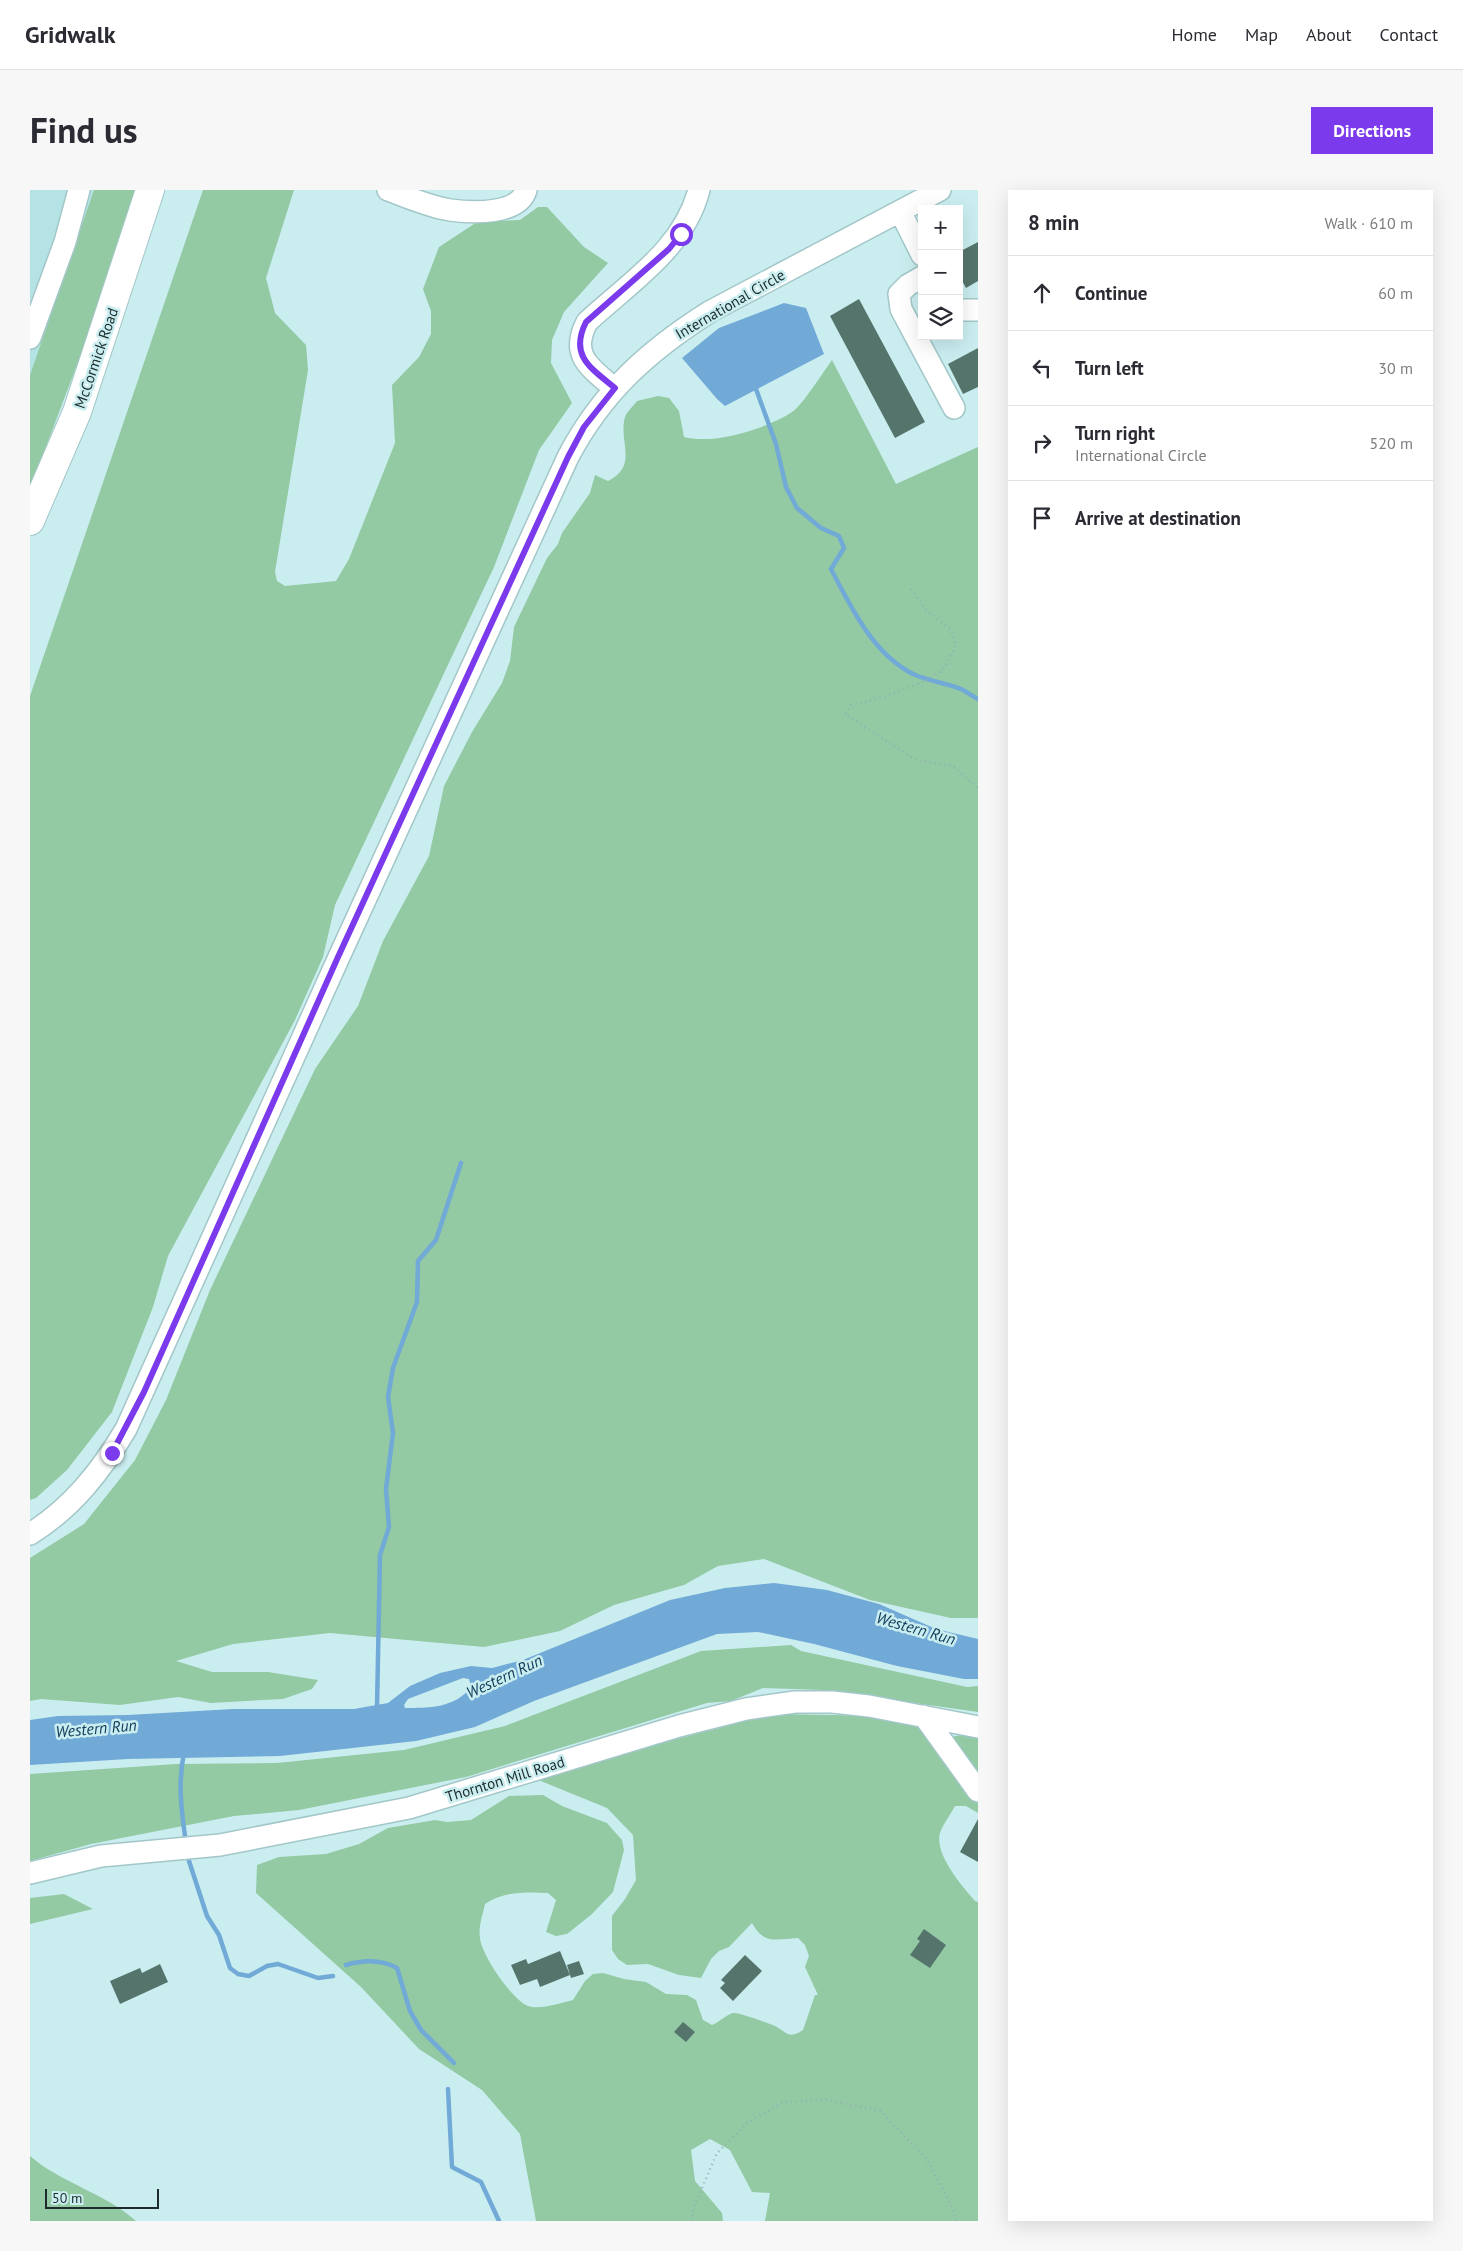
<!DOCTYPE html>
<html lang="en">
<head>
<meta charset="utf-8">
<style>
  :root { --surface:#fff; --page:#f7f7f7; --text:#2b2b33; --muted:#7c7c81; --line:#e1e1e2; --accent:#7c3aed }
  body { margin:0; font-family:"PT Sans",sans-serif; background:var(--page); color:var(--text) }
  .controls { position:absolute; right:15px; top:15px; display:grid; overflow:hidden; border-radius:0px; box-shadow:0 5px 20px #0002 }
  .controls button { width:45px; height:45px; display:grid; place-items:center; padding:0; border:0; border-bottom:1px solid var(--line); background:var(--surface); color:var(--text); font:25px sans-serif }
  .scale { position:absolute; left:15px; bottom:12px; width:114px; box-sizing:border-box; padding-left:5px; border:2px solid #1d2b2c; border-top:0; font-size:14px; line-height:18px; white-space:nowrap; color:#1d2b2c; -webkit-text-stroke:4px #caeef0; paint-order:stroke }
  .stop { position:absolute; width:15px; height:15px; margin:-11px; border:4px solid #7c3aed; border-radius:50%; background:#fff }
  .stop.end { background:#7c3aed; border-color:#fff; box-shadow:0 1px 5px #0008 }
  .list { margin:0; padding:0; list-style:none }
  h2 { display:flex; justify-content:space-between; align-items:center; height:65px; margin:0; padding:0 20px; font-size:21px }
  h2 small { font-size:16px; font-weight:400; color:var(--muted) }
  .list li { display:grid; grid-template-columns:32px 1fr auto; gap:15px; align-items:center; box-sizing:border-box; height:75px; padding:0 20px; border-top:1px solid var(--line) }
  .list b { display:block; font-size:19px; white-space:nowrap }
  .list p { margin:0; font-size:16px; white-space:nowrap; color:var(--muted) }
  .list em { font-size:16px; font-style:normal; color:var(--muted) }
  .icon { flex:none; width:28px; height:28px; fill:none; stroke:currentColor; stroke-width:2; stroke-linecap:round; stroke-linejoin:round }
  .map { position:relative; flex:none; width:948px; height:2031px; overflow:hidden; border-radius:0px }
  header { display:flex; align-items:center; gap:30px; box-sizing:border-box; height:70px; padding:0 25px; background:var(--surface); border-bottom:1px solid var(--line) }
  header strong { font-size:24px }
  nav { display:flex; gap:28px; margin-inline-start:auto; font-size:18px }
  .intro { display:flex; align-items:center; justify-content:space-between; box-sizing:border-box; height:120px; padding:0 30px }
  h1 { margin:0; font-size:35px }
  .button { padding:12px 22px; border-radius:0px; background:var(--accent); color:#fff; font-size:18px; font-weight:700 }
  main { display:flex; gap:30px; padding:0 30px }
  aside { flex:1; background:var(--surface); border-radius:0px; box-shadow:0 5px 20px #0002 }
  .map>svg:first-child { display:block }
  .built { fill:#b5e2e4 }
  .green { fill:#93c9a3 }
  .water { fill:#71a9d7; fill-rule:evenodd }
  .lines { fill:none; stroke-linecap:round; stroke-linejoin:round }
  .stream { stroke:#71a9d7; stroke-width:4.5 }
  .building { fill:#55756c }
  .minor-casing { stroke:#a3c7c8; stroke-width:24 }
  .major-casing { stroke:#a3c7c8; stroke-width:30 }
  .path { stroke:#93b0b2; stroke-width:2.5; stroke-dasharray:1 4; stroke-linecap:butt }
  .minor { stroke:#fff; stroke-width:21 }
  .major { stroke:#fff; stroke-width:28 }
  .route { stroke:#7c3aed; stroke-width:6 }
  .labels { text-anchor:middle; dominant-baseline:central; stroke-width:5; stroke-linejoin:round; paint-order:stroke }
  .street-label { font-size:15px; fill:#1d2b2c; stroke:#caeef0 }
  .water-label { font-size:16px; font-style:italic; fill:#0d3958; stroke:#caeef0 }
</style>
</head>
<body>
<header>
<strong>Gridwalk</strong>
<nav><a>Home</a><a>Map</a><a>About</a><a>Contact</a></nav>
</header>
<div class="intro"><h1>Find us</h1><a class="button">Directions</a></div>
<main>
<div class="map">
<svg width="948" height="2031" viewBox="0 0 948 2031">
  <rect width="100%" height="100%" fill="#caeef0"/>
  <path class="built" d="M 0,0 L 64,0 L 0,185 Z"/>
  <path class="green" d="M 64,0 L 105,0 L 84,77 L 0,299 L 0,185 Z
    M 173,0 L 264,0 L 236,88 L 245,123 L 276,155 L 278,180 L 245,382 L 247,391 L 255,396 L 306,391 L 319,369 L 365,253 L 362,195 L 389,167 L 401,144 L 401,121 L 393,99 L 409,57 L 447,32 L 490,30 L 508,17 L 517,17 L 554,57 L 578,73 L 534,122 L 522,150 L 521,173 L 542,213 L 509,260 L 464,377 L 305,715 L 293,767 L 265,830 L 138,1066 L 123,1117 L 82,1222 L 37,1280 L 6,1308 L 0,1310 L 0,506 Z
    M 802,170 L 866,294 L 948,257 L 948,1428 L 921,1428 L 840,1410 L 734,1369 L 688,1376 L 654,1395 L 584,1415 L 530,1441 L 454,1457 L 300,1443 L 203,1454 L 146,1471 L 182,1482 L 238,1482 L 288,1490 L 282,1499 L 253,1509 L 181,1513 L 148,1507 L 90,1515 L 11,1509 L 0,1511 L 0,1368 L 54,1334 L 105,1270 L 136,1210 L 180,1100 L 285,879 L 328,816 L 353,751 L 399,666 L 414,596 L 442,542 L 472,493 L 480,471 L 484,437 L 517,368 L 528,354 L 532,343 L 560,303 L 565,285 L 578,291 C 609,276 588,251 595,227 C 597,222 603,216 607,211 L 628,206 L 639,208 L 649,221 L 654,247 C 684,255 736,239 762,222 C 771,217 794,181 802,170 Z
    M 761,1455 L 771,1461 L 937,1497 L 948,1496 L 948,1522 L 793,1500 L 733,1498 L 701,1511 L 677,1513 L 436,1587 L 269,1620 L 204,1626 L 61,1654 L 0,1671 L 0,1584 L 146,1574 L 247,1573 L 374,1560 L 475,1536 L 671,1461 Z
    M 743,1524 L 859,1526 L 893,1538 L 948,1610 L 948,1623 L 936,1616 L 925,1616 C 921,1624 913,1634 910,1643 C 904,1664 932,1696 945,1711 L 948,1712 L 948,2031 L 735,2031 L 740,2003 L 722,2002 L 700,1960 L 680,1949 L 661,1960 L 665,1991 L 692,2023 L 693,2031 L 506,2031 L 490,1944 L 452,1900 L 389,1859 L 331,1797 L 226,1703 L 227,1675 L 249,1667 L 296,1664 L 329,1654 L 358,1638 L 405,1630 L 417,1632 L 441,1630 L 479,1606 L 513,1605 L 532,1616 L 577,1633 L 592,1650 L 594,1660 L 583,1702 L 562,1724 L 537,1744 L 526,1746 L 516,1742 L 526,1710 L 518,1703 C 496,1702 475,1701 455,1714 C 453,1724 448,1737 450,1748 C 451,1764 482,1810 498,1816 C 510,1820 531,1813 543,1810 L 555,1791 L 563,1784 L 573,1783 L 594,1789 L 616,1792 L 636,1804 L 657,1805 L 666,1810 L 673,1830 L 682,1835 C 689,1832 696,1825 703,1823 C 708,1822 738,1833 745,1836 C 757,1842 758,1850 773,1840 L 785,1805 L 788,1805 L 775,1777 L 779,1766 L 775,1755 L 768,1748 C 746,1749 734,1755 722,1733 L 699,1757 L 689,1761 L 681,1769 L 671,1788 L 649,1785 L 618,1774 L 597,1775 L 588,1769 L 582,1760 L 582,1726 L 595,1709 L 606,1690 L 603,1645 L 577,1618 L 501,1587 Z
    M 936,1544 L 948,1547 L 948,1590 L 916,1548 Z
    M 34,1704 L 63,1719 L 0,1734 L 0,1708 Z
    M 0,1966 C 31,1993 75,2003 106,2031 L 0,2031 Z"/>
  <path class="water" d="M 754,113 L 776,118 L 794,164 L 695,216 L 687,209 L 652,168 L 689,138 Z
    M 744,1393 L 797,1400 L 849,1414 L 906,1439 L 948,1449 L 948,1489 L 934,1489 L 867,1476 L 784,1454 L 728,1442 L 687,1444 L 504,1511 L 445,1537 L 386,1551 L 250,1566 L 98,1569 L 0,1575 L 0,1530 L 28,1526 L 98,1525 L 203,1519 L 324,1519 L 358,1513 L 380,1496 L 410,1483 L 441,1476 L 462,1478 L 493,1470 L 640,1410 L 695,1398 ZM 433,1488 L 439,1489 L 441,1497 C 425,1518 399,1518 375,1518 L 374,1515 L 378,1509 Z"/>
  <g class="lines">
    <path class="stream" d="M 726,199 L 746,254 L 756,297 L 767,318 L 791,338 L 809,346 L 814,358 L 801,379 C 821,417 843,464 883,484 C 898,491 916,493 931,499 C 937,502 942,506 948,509
      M 347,1518 L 350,1365 L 359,1337 L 356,1299 L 363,1243 L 358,1207 L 363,1178 L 387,1112 L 388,1071 L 406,1050 L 431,973
      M 154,1563 C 148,1591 151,1618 155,1646
      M 159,1671 L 177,1726 L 189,1745 L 200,1778 L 208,1784 L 219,1786 L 237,1776 L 248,1774 L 288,1788 L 303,1786
      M 316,1775 C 333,1770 350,1769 367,1778 L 380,1821 L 391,1840 L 424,1873
      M 418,1899 L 422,1977 L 451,1992 L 469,2031"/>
  </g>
  <path class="building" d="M 948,52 L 948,91 L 936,98 L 929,85 L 929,62 Z
    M 829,109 L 895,232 L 865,248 L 800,126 Z
    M 948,158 L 948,197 L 933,204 L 918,174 Z
    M 948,1629 L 948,1672 L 930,1662 Z
    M 894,1739 L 916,1755 L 900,1778 L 880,1765 L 890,1751 L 887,1749 Z
    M 530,1761 L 540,1785 L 510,1797 L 507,1789 L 490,1795 L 481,1775 L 496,1769 L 498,1774 Z
    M 715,1765 L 732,1781 L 703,1811 L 690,1798 L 695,1793 L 691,1790 Z
    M 549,1771 L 554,1784 L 541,1788 L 537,1775 Z
    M 130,1774 L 138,1792 L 90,1814 L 80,1791 L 110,1778 L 112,1783 Z
    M 653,1832 L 665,1842 L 656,1852 L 644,1842 Z"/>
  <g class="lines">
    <defs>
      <path id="minor" d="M 358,0 C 377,7 400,17 420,20 C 442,23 489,25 496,0
        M 870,21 L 892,65
        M 892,87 L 878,95 L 869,104 L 871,119 L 924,218
        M 929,120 L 948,120
        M 0,148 L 35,52 L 49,0
        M 585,199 C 561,178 539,166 557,132 C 600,92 653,60 669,0
        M 0,1344 C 42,1318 71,1281 96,1239 L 309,767 L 538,267 C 572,202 619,160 681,121 L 910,0
        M 894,1526 L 948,1601
        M 0,1683 L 71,1666 L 190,1655 L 379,1618 L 649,1536 L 716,1519 L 765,1512 L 802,1512 L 839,1516 L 948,1537"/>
      <path id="major" d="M 0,331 L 47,222 L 120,0"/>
    </defs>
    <use href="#minor" class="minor-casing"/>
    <use href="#major" class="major-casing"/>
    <path class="path" d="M 881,399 L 896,420 L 921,440 L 926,455 C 922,463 919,472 913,479 C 903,492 838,513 821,515 L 815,524 L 886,570 L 923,576 L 948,598
      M 661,2031 L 665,2014 L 687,1963 L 717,1933 L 753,1912 L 797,1910 L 850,1921 L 896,1968 L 920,2013 L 926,2031"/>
    <use href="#minor" class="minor"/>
    <use href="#major" class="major"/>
  </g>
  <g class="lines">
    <path class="route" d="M 82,1263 L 114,1202 L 308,767 L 538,267 L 554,237 L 585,198 C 561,178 539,166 556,132 L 639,59 L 651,44"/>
  </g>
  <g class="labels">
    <g class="street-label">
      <text transform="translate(700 114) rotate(-30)">International Circle</text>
      <text transform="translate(66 168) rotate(-71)">McCormick Road</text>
      <text transform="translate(475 1589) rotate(-17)">Thornton Mill Road</text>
    </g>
    <g class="water-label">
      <text transform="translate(886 1438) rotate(16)">Western Run</text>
      <text transform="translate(474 1486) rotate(-25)">Western Run</text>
      <text transform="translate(66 1538) rotate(-5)">Western Run</text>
    </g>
  </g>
</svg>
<div class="controls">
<button>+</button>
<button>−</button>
<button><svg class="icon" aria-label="layers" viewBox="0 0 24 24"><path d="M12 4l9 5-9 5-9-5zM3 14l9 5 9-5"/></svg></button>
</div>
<div class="scale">50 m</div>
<div class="stop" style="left:651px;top:44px"></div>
<div class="stop end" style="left:82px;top:1263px"></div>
</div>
<aside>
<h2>8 min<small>Walk · 610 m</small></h2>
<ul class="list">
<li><svg class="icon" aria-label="ahead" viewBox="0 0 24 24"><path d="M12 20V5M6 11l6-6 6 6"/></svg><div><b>Continue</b></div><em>60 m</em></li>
<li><svg class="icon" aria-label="left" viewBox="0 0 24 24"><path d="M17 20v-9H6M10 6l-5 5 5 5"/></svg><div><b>Turn left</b></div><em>30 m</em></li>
<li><svg class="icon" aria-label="right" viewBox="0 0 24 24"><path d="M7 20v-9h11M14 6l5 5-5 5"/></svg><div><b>Turn right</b><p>International Circle</p></div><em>520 m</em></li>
<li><svg class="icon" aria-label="arrive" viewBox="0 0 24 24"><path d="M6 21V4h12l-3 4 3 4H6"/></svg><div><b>Arrive at destination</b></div></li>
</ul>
</aside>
</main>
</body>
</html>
